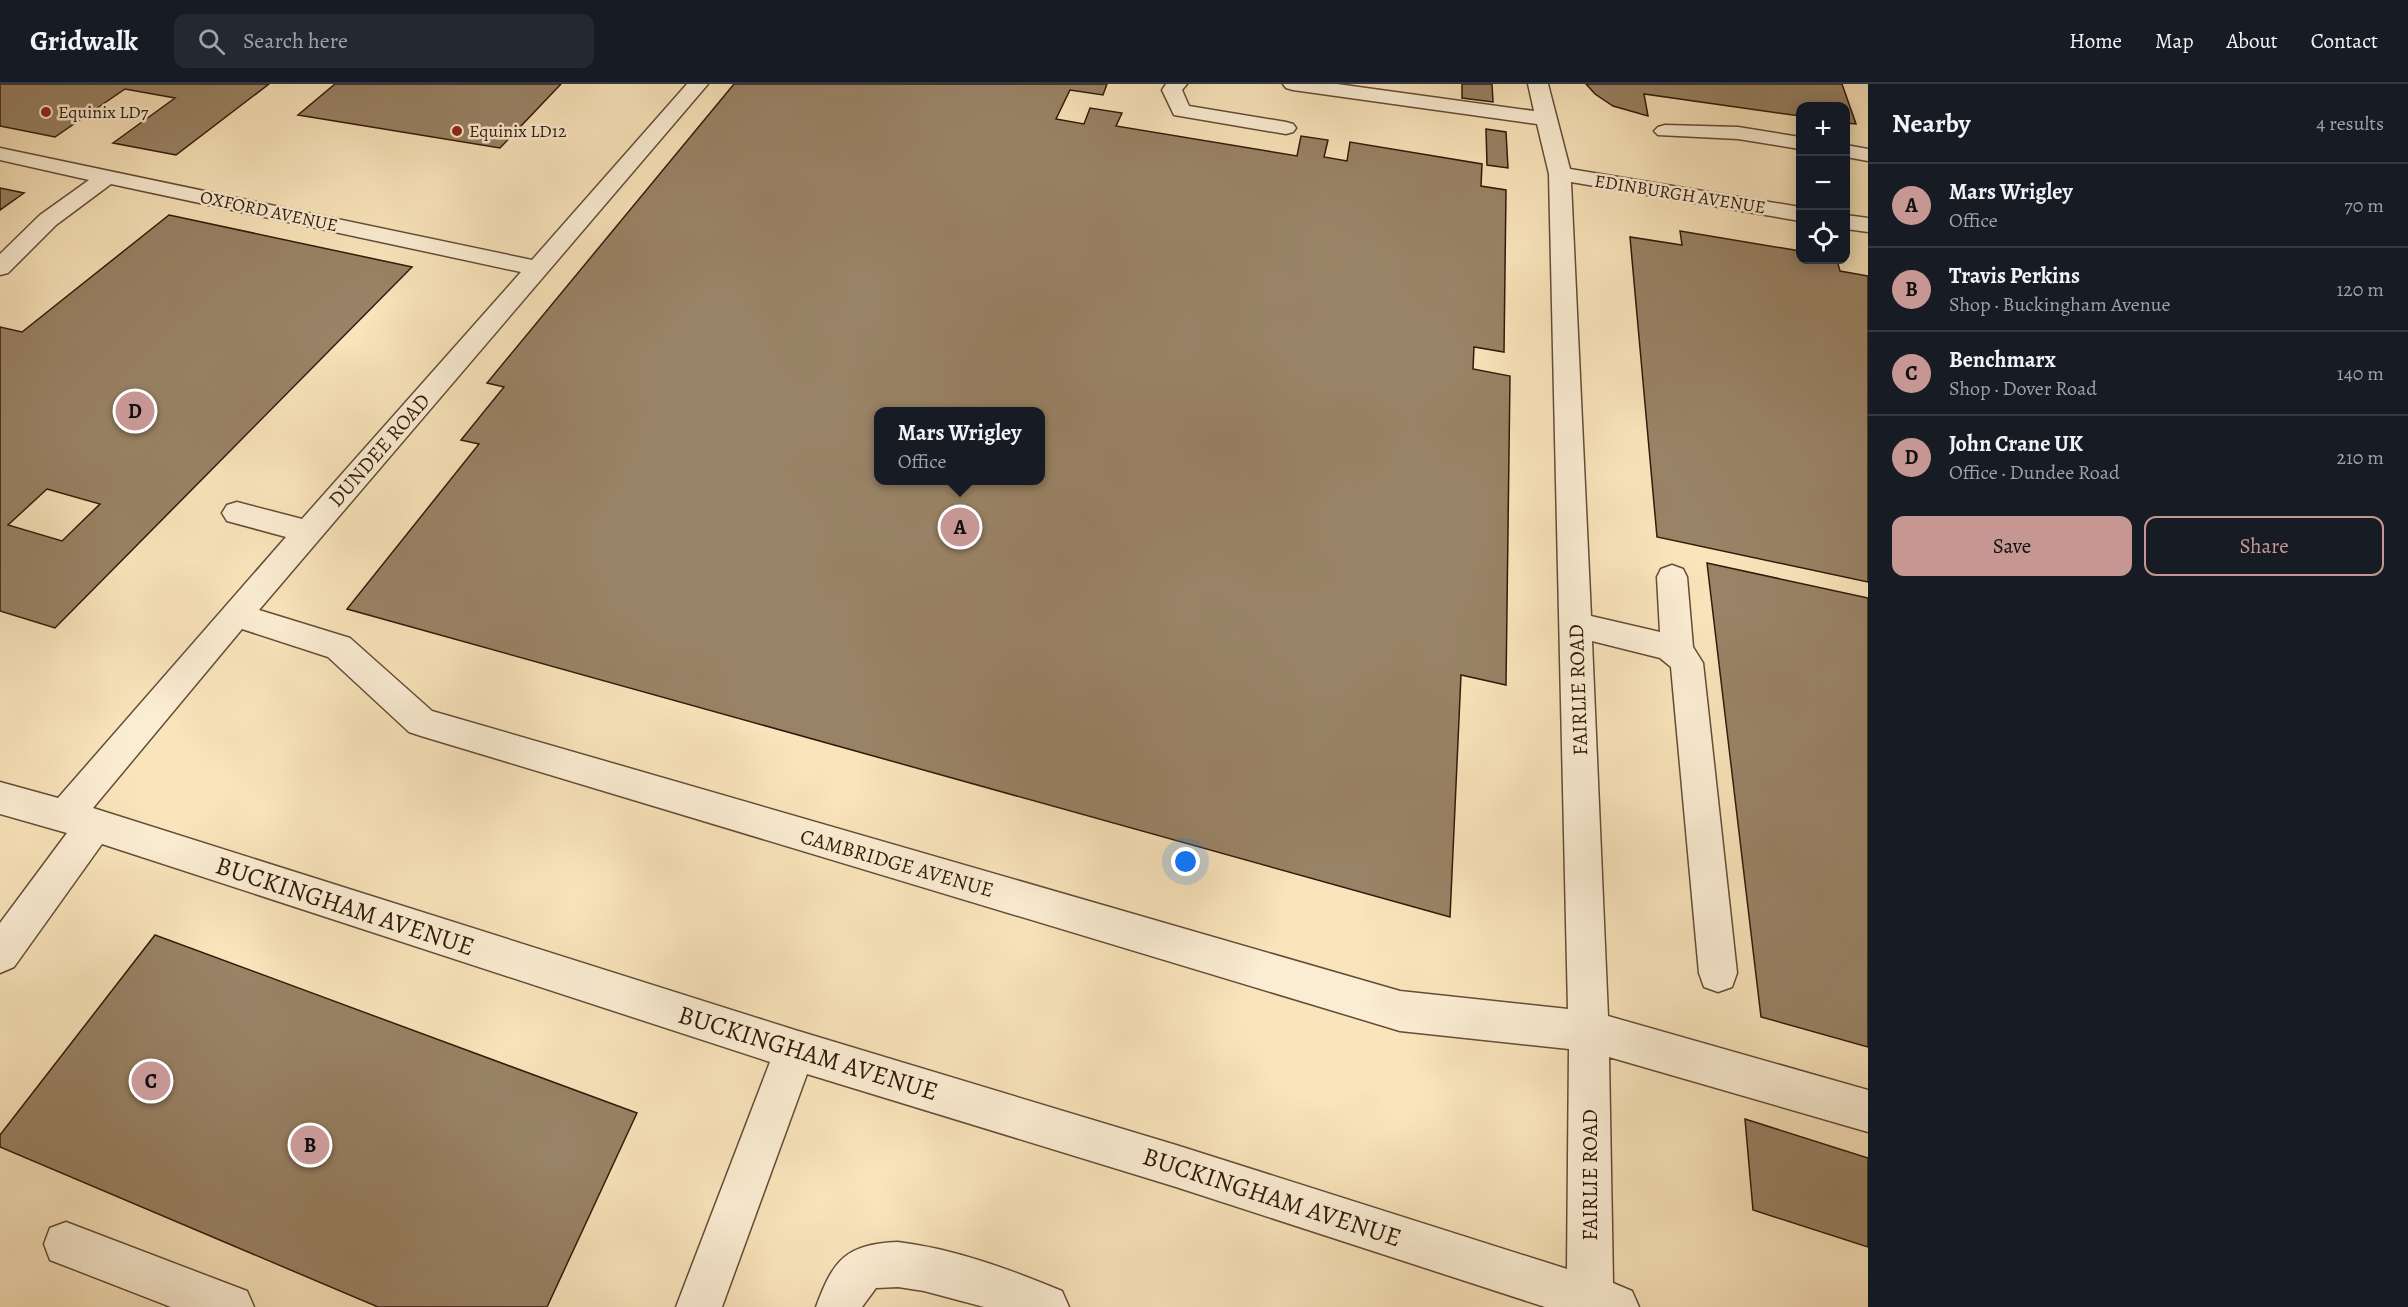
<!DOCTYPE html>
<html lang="en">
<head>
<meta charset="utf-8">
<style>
  :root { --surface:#171b24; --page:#242831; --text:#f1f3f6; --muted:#9ea1a6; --line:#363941; --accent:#c59692 }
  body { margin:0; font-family:Alegreya,serif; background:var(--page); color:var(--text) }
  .controls { position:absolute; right:18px; top:18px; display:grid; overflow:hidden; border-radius:12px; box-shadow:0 3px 15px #0003 }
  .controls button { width:54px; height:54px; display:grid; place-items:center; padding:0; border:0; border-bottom:2px solid var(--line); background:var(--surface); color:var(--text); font:30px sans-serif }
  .you { position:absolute; left:1186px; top:778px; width:21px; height:21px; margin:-15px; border:4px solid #fff; border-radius:50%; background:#1a73e8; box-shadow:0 0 0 9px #1a73e833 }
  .badge { display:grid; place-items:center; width:39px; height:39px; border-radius:50%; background:var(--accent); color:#111; font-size:20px; font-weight:700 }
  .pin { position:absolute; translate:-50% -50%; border:3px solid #fff; box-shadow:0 2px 6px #0006 }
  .popup { position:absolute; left:874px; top:323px; width:171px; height:78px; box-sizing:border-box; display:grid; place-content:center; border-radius:12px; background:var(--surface); filter:drop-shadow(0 2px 4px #0005); font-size:20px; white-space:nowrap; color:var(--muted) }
  .popup b { font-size:22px; color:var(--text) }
  .popup::after { content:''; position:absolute; left:50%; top:100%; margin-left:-12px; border:12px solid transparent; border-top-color:var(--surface) }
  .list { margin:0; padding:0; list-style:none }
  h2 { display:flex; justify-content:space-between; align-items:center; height:78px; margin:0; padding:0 24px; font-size:26px }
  h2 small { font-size:20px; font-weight:400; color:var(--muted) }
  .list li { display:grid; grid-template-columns:39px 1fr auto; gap:18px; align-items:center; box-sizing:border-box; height:84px; padding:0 24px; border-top:2px solid var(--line) }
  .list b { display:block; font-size:22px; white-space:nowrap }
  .list p { margin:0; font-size:20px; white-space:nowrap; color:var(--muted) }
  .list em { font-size:20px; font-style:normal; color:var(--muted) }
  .actions { display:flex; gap:12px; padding:18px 24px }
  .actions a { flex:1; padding:14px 0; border:2px solid var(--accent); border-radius:12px; text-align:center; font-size:21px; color:var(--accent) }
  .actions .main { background:var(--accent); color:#111 }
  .icon { flex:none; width:33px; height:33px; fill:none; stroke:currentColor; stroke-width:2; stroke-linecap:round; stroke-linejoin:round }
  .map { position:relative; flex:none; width:1868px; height:1223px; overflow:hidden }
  header { display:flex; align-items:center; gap:36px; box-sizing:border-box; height:84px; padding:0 30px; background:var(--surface); border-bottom:2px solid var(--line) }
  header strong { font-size:28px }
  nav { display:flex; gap:33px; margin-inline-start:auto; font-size:21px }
  .search { width:420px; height:54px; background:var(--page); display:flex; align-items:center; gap:15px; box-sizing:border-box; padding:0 21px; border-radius:12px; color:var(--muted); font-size:22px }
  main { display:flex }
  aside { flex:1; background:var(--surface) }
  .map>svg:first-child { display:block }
  .building { fill:#998366; stroke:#321a09; stroke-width:1.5; fill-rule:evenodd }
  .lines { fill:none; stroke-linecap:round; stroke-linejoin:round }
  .minor-casing { stroke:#644c36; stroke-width:3 }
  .minor { fill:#fbedd3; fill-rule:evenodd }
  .poi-dot { fill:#8f2418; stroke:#fbedd3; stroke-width:2 }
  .labels { text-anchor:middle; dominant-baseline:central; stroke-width:5; stroke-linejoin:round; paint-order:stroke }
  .far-poi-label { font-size:18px; fill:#321a09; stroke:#fbedd3; text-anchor:start }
  .far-street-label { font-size:18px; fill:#321a09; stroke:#fbedd3 }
  .street-label { font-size:21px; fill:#321a09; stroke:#fbedd3 }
  .near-street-label { font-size:26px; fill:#321a09; stroke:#fbedd3 }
</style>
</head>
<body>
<header>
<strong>Gridwalk</strong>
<div class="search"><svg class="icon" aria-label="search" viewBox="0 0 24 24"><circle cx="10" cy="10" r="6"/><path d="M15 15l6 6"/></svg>Search here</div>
<nav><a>Home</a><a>Map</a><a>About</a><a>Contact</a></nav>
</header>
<main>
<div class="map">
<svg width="1868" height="1223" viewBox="0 0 1868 1223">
  <rect width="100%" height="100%" fill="#f9e4bb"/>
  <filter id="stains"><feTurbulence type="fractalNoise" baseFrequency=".00333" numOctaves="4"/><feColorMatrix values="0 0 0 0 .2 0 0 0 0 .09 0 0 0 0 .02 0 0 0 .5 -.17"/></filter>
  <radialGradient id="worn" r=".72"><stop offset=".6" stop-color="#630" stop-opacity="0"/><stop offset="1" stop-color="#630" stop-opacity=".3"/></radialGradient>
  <path class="building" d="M 0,0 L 269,0 L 176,71 L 113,59 L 175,14 L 125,5 L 55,53 L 0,42 Z
    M 335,0 L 561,0 L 500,64 L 298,31 Z
    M 734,0 L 1107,0 L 1103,11 L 1070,6 L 1056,35 L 1084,40 L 1090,24 L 1122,29 L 1116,42 L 1297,72 L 1301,52 L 1328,56 L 1324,73 L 1347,77 L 1350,58 L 1482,80 L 1481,102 L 1506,106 L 1504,268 L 1474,263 L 1473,285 L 1510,292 L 1506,601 L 1461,591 L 1450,833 L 347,525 L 479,360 L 461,356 L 504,303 L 487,299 ZM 879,328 L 1041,328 L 1041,396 L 879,396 Z
    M 1462,0 L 1492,0 L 1493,18 L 1462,14 Z
    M 1586,0 L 1842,0 L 1856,40 L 1846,39 L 1846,22 L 1800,22 L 1800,32 L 1644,10 L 1648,32 L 1613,22 L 1595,10 Z
    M 1486,45 L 1506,48 L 1508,84 L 1487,81 Z
    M 0,104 L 24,109 L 0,126 Z
    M 169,131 L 412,183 L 55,544 L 0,527 L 0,243 L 22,248 ZM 47,405 L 100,420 L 62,457 L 8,441 Z
    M 1680,147 L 1800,167 L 1800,176 L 1837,176 L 1840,187 L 1868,192 L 1868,498 L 1657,453 L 1630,153 L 1682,161 Z
    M 1707,479 L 1868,514 L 1868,963 L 1761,933 Z
    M 155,851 L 637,1029 L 547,1223 L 378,1223 L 0,1063 L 0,1051 Z
    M 1745,1035 L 1868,1074 L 1868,1163 L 1753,1126 Z"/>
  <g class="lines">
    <defs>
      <path id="minor" d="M 687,0 L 708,0 L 259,526 L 350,554 L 432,627 L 1400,907 L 1568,925 L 1549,90 L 1537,40 L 1293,6 L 1286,4 L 1283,0 L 1337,0 L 1534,27 L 1528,0 L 1548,0 L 1570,85 L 1800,123 L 1800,137 L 1571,98 L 1591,532 L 1660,548 L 1657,493 L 1661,485 L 1672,481 L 1683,485 L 1687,493 L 1693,563 L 1703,579 L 1737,889 L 1732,903 L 1718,908 L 1704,903 L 1699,889 L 1671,583 L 1660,574 L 1592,557 L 1608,932 L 1868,1006 L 1868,1048 L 1609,973 L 1613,1199 L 1632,1207 L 1639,1223 L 1545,1223 L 1176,1103 L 807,990 L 722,1223 L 676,1223 L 770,978 L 102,760 L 14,883 L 0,889 L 0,839 L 67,749 L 0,730 L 0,698 L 58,714 L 286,453 L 227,437 L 222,429 L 227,421 L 237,418 L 302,435 L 521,188 L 111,100 L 56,141 L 8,189 L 0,191 L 0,170 L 40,131 L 89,96 L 0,76 L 0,64 L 532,176 ZM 242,545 L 328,573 L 409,648 L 421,652 L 1400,947 L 1569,965 L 1567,1185 L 1176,1061 L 795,946 L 93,724 Z
        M 1166,0 L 1187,0 L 1182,6 L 1189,22 L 1286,38 L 1293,40 L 1296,44 L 1293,48 L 1286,50 L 1174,31 L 1162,6 Z
        M 1665,41 L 1738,43 L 1800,53 L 1800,65 L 1738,55 L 1658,51 L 1654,47 L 1658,43 Z
        M 1846,61 L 1868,65 L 1868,77 L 1846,73 Z
        M 1846,131 L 1868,134 L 1868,148 L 1846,145 Z
        M 66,1138 L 247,1207 L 254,1223 L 171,1223 L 50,1176 L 44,1160 L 50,1144 Z
        M 898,1158 C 955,1165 1009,1185 1062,1207 L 1069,1223 L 984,1223 L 924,1207 L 898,1203 L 876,1204 L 862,1223 L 816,1223 C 833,1176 846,1160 898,1158 Z"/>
    </defs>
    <use href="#minor" class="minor-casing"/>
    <use href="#minor" class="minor"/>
  </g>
  <g class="poi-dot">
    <circle cx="46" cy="28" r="6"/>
    <circle cx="457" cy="47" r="6"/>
  </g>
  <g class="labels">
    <g class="far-poi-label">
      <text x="58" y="28">Equinix LD7</text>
      <text x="469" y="47">Equinix LD12</text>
    </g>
    <g class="far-street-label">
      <text transform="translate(1680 110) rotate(9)">EDINBURGH AVENUE</text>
      <text transform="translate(269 127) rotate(12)">OXFORD AVENUE</text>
    </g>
    <g class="street-label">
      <text transform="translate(379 366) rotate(-49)">DUNDEE ROAD</text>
      <text transform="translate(1578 606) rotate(-92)">FAIRLIE ROAD</text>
      <text transform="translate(897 779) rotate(16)">CAMBRIDGE AVENUE</text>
      <text transform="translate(1590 1091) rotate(-90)">FAIRLIE ROAD</text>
    </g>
    <g class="near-street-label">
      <text transform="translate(345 822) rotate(18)">BUCKINGHAM AVENUE</text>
      <text transform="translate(808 969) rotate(17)">BUCKINGHAM AVENUE</text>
      <text transform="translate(1272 1113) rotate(18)">BUCKINGHAM AVENUE</text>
    </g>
  </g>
  <rect width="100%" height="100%" filter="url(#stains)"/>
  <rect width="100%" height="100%" fill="url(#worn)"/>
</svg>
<div class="controls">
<button>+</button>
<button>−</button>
<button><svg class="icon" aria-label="locate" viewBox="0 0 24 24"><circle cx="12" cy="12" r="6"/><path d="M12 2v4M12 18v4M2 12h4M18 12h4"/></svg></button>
</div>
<div class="you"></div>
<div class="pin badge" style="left:960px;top:443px">A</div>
<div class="popup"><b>Mars Wrigley</b>Office</div>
<div class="pin badge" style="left:310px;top:1061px">B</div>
<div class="pin badge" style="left:151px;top:997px">C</div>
<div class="pin badge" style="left:135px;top:327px">D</div>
</div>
<aside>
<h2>Nearby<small>4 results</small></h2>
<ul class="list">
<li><span class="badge">A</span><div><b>Mars Wrigley</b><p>Office</p></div><em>70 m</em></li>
<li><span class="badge">B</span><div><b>Travis Perkins</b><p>Shop · Buckingham Avenue</p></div><em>120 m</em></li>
<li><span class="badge">C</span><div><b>Benchmarx</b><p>Shop · Dover Road</p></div><em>140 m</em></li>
<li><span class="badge">D</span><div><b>John Crane UK</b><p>Office · Dundee Road</p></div><em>210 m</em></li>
</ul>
<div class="actions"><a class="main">Save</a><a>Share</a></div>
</aside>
</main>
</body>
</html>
